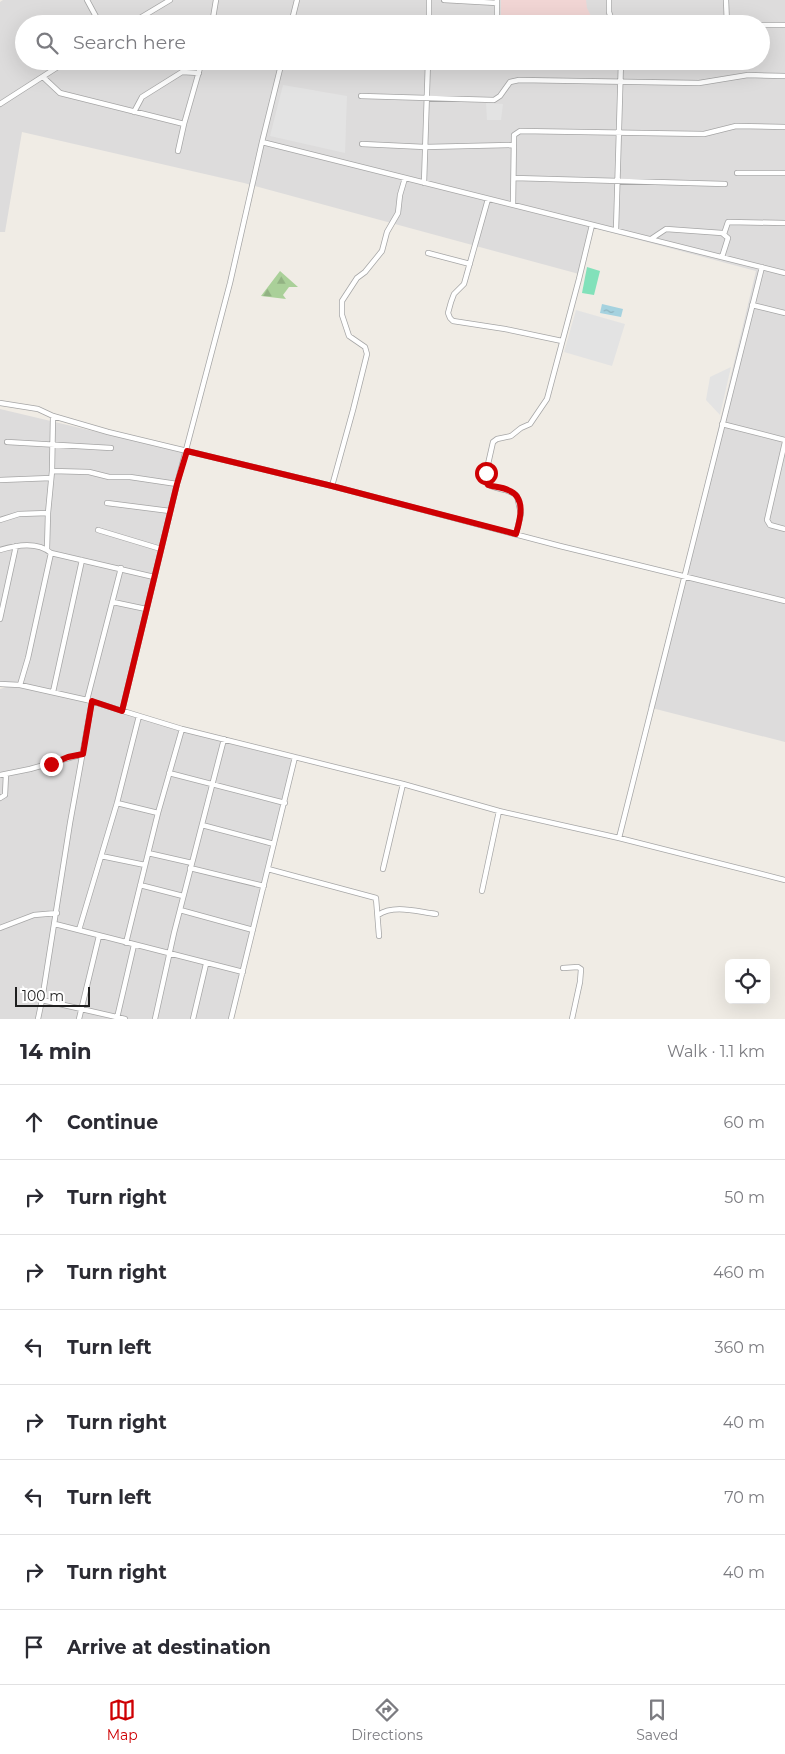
<!DOCTYPE html>
<html lang="en">
<head>
<meta charset="utf-8">
<style>
  :root { --surface:#fff; --page:#f2f2f3; --text:#2b2b33; --muted:#7c7c81; --line:#e1e1e2; --accent:#ce0003 }
  body { margin:0; font-family:Montserrat,sans-serif; background:var(--page); color:var(--text) }
  .controls { position:absolute; right:15px; bottom:15px; display:grid; overflow:hidden; border-radius:8px; box-shadow:0 5px 20px #0002 }
  .controls button { width:45px; height:45px; display:grid; place-items:center; padding:0; border:0; border-bottom:1px solid var(--line); background:var(--surface); color:var(--text); font:25px sans-serif }
  .scale { position:absolute; left:15px; bottom:12px; width:75px; box-sizing:border-box; padding-left:5px; border:2px solid #1f1f1f; border-top:0; font-size:14px; line-height:18px; white-space:nowrap; color:#1f1f1f; -webkit-text-stroke:4px #fff; paint-order:stroke }
  .stop { position:absolute; width:15px; height:15px; margin:-11px; border:4px solid #ce0003; border-radius:50%; background:#fff }
  .stop.end { background:#ce0003; border-color:#fff; box-shadow:0 1px 5px #0008 }
  .list { margin:0; padding:0; list-style:none }
  h2 { display:flex; justify-content:space-between; align-items:center; height:65px; margin:0; padding:0 20px; font-size:21px }
  h2 small { font-size:16px; font-weight:400; color:var(--muted) }
  .list li { display:grid; grid-template-columns:32px 1fr auto; gap:15px; align-items:center; box-sizing:border-box; height:75px; padding:0 20px; border-top:1px solid var(--line) }
  .list b { display:block; font-size:19px; white-space:nowrap }
  .list em { font-size:16px; font-style:normal; color:var(--muted) }
  .icon { flex:none; width:28px; height:28px; fill:none; stroke:currentColor; stroke-width:2; stroke-linecap:round; stroke-linejoin:round }
  .map { position:relative; flex:none; width:785px; height:1019px; overflow:hidden }
  .search { position:absolute; background:var(--surface); box-shadow:0 5px 20px #0002; left:15px; right:15px; top:15px; height:55px; display:flex; align-items:center; gap:12px; box-sizing:border-box; padding:0 18px; border-radius:28px; color:var(--muted); font-size:19px }
  .sheet { height:665px; background:var(--surface) }
  nav { display:flex; justify-content:space-around; align-items:center; box-sizing:border-box; height:70px; border-top:1px solid var(--line); background:var(--surface); font-size:14px; color:var(--muted) }
  nav a { display:grid; justify-items:center; gap:2px }
  nav .on { color:var(--accent) }
  .map>svg:first-child { display:block }
  .residential { fill:#dddcdc; fill-rule:evenodd }
  .commercial { fill:#f1d5d4 }
  .forest { fill:url(#forest-firs) }
  .pitch { fill:#82e1ba }
  .parking { fill:#e3e3e3 }
  .water { fill:url(#water-ripples) }
  .lines { fill:none; stroke-linecap:round; stroke-linejoin:round }
  .minor-casing { stroke:#a6a6a6; stroke-width:6 }
  .minor { stroke:#fff; stroke-width:4.5 }
  .route { stroke:#ce0003; stroke-width:6 }
</style>
</head>
<body>
<div class="map">
<svg width="785" height="1019" viewBox="0 0 785 1019">
  <defs>
    <pattern id="forest-firs" width="22" height="20" patternUnits="userSpaceOnUse" patternTransform="scale(1.25)"><rect width="22" height="20" fill="#aad099"/><path d="M5 1l3.5 6h-7zM16 11l3.5 6h-7z" fill="#92b283"/></pattern>
    <pattern id="water-ripples" width="26" height="14" patternUnits="userSpaceOnUse" patternTransform="scale(1.25)"><rect width="26" height="14" fill="#a5d2df"/><path d="M2 4q2-2 4 0t4 0M15 11q2-2 4 0t4 0" fill="none" stroke="#8eb4bf"/></pattern>
  </defs>
  <rect width="100%" height="100%" fill="#f0ece5"/>
  <path class="residential" d="M 3,0 L 785,0 L 785,742 L 648,707 L 685,567 L 756,271 L 594,228 L 579,274 L 244,183 L 22,132 L 5,232 L 0,232 L 0,2 ZM 24,24 L 761,24 L 761,61 L 24,61 Z
    M 0,409 L 186,453 L 122,712 L 297,758 L 233,1019 L 0,1019 L 0,689 L 19,683 L 0,683 Z"/>
  <path class="commercial" d="M 501,0 L 586,0 L 587,8 L 595,24 L 501,21 Z"/>
  <path class="forest" d="M 280,271 L 298,287 L 289,287 L 283,295 L 286,299 L 261,296 Z"/>
  <path class="pitch" d="M 587,267 L 600,271 L 594,295 L 582,293 Z"/>
  <path class="parking" d="M 283,85 L 347,96 L 345,153 L 270,136 Z
    M 486,103 L 503,104 L 501,120 L 487,120 Z
    M 576,310 L 625,324 L 612,366 L 564,352 Z
    M 731,367 L 720,415 L 706,400 L 710,377 Z"/>
  <path class="water" d="M 602,304 L 623,309 L 621,317 L 600,313 Z"/>
  <g class="lines">
    <defs>
      <path id="minor" d="M 87,0 L 100,24
        M 429,0 L 429,24
        M 444,0 L 497,3 L 497,0
        M 609,0 L 609,12 L 613,24
        M 726,0 L 727,24
        M 497,3 L 497,24
        M 130,24 L 170,0
        M 212,24 L 216,0
        M 291,24 L 297,0
        M 761,25 L 785,25
        M 43,77 L 60,93 L 184,124
        M 361,96 L 494,100 L 500,96 L 510,82 L 519,80 L 699,83 L 748,75 L 785,76
        M 0,104 L 67,61
        M 134,112 L 142,97 L 182,72 L 199,73
        M 262,142 L 282,61
        M 362,144 L 425,147 L 514,145
        M 178,151 L 184,124 L 202,61
        M 737,173 L 785,173
        M 514,178 L 725,184
        M 424,183 L 428,61
        M 488,199 L 464,284 L 454,294 L 451,302 L 448,313 L 450,318 L 453,321 L 505,329 L 562,341
        M 513,205 L 514,135 L 520,131 L 704,134 L 736,126 L 785,127
        M 616,230 L 621,61
        M 724,234 L 728,222 L 785,223
        M 651,239 L 666,229 L 722,233 L 728,238 L 722,257
        M 428,253 L 470,264
        M 752,305 L 785,313
        M 0,403 L 38,409 L 53,416 L 108,432 L 332,486 L 560,546 L 785,601
        M 722,424 L 785,440
        M 7,442 L 111,448
        M 785,442 L 767,520 L 770,525 L 785,529
        M 52,471 L 89,472 L 109,477 L 130,477 L 177,484
        M 0,480 L 51,478
        M 332,486 L 353,410 L 367,354 L 365,347 L 349,336 L 342,315 L 342,301 L 357,278 L 365,272 L 382,251 L 387,232 L 398,213 L 400,195 L 405,178
        M 107,503 L 170,511
        M 48,513 L 52,471 L 53,416
        M 0,520 L 19,514 L 48,513 L 47,549
        M 98,530 L 161,549
        M 516,534 L 521,514 L 517,496 C 508,487 494,491 486,483 L 486,473 L 493,442 L 497,439 L 511,436 L 521,428 L 530,424 L 547,399 L 579,279 L 592,225
        M 0,550 C 16,545 37,541 51,553 L 154,577
        M 113,602 L 146,609
        M 0,619 L 16,546
        M 0,684 L 20,685 L 87,700 L 182,729 L 403,784 L 499,811 L 619,838 L 785,880
        M 20,685 L 28,658 L 51,553
        M 53,692 L 82,560
        M 87,700 L 121,568
        M 122,711 L 177,484 L 230,283 L 262,142 L 785,273
        M 169,773 L 285,803
        M 0,775 L 30,769 L 83,754
        M 0,798 L 5,795 L 6,774
        M 117,803 L 158,813
        M 202,825 L 274,844
        M 619,838 L 762,267
        M 148,853 L 192,863
        M 101,856 L 145,865
        M 190,868 L 264,886
        M 268,869 L 376,898 L 379,936
        M 383,869 L 403,784
        M 140,885 L 183,896
        M 482,891 L 499,811
        M 180,910 L 253,930
        M 378,915 C 394,904 418,912 436,914
        M 55,924 L 243,972
        M 0,928 L 34,915 L 57,913
        M 79,930 L 117,803 L 139,716
        M 126,943 L 158,813 L 182,729
        M 563,968 L 578,967 L 581,969 L 580,982 L 572,1019
        M 42,1000 L 125,1019
        M 117,1018 L 134,945
        M 38,1019 L 42,1000 L 70,823 L 92,701
        M 79,1019 L 99,936
        M 155,1019 L 174,933 L 224,739
        M 193,1019 L 206,964
        M 231,1019 L 295,757"/>
    </defs>
    <use href="#minor" class="minor-casing"/>
    <use href="#minor" class="minor"/>
  </g>
  <g class="lines">
    <path class="route" d="M 51,764 L 68,757 L 83,754 L 92,701 L 122,711 L 177,484 L 187,451 L 332,486 L 516,534 C 520,520 527,497 508,490 C 502,487 494,487 488,485 L 486,481 L 486,473"/>
  </g>
</svg>
<div class="controls">
<button><svg class="icon" aria-label="locate" viewBox="0 0 24 24"><circle cx="12" cy="12" r="6"/><path d="M12 2v4M12 18v4M2 12h4M18 12h4"/></svg></button>
</div>
<div class="scale">100 m</div>
<div class="stop" style="left:486px;top:473px"></div>
<div class="stop end" style="left:51px;top:764px"></div>
<div class="search"><svg class="icon" aria-label="search" viewBox="0 0 24 24"><circle cx="10" cy="10" r="6"/><path d="M15 15l6 6"/></svg>Search here</div>
</div>
<section class="sheet">
<h2>14 min<small>Walk · 1.1 km</small></h2>
<ul class="list">
<li><svg class="icon" aria-label="ahead" viewBox="0 0 24 24"><path d="M12 20V5M6 11l6-6 6 6"/></svg><div><b>Continue</b></div><em>60 m</em></li>
<li><svg class="icon" aria-label="right" viewBox="0 0 24 24"><path d="M7 20v-9h11M14 6l5 5-5 5"/></svg><div><b>Turn right</b></div><em>50 m</em></li>
<li><svg class="icon" aria-label="right" viewBox="0 0 24 24"><path d="M7 20v-9h11M14 6l5 5-5 5"/></svg><div><b>Turn right</b></div><em>460 m</em></li>
<li><svg class="icon" aria-label="left" viewBox="0 0 24 24"><path d="M17 20v-9H6M10 6l-5 5 5 5"/></svg><div><b>Turn left</b></div><em>360 m</em></li>
<li><svg class="icon" aria-label="right" viewBox="0 0 24 24"><path d="M7 20v-9h11M14 6l5 5-5 5"/></svg><div><b>Turn right</b></div><em>40 m</em></li>
<li><svg class="icon" aria-label="left" viewBox="0 0 24 24"><path d="M17 20v-9H6M10 6l-5 5 5 5"/></svg><div><b>Turn left</b></div><em>70 m</em></li>
<li><svg class="icon" aria-label="right" viewBox="0 0 24 24"><path d="M7 20v-9h11M14 6l5 5-5 5"/></svg><div><b>Turn right</b></div><em>40 m</em></li>
<li><svg class="icon" aria-label="arrive" viewBox="0 0 24 24"><path d="M6 21V4h12l-3 4 3 4H6"/></svg><div><b>Arrive at destination</b></div></li>
</ul>
</section>
<nav>
<a class="on"><svg class="icon" aria-label="map" viewBox="0 0 24 24"><path d="M3 6l6-2 6 2 6-2v14l-6 2-6-2-6 2zM9 4v14M15 6v14"/></svg>Map</a>
<a><svg class="icon" aria-label="directions" viewBox="0 0 24 24"><path d="M12 3l9 9-9 9-9-9zM9 14v-3h6M13 9l2 2-2 2"/></svg>Directions</a>
<a><svg class="icon" aria-label="saved" viewBox="0 0 24 24"><path d="M7 4h10v16l-5-4-5 4z"/></svg>Saved</a>
</nav>
</body>
</html>
